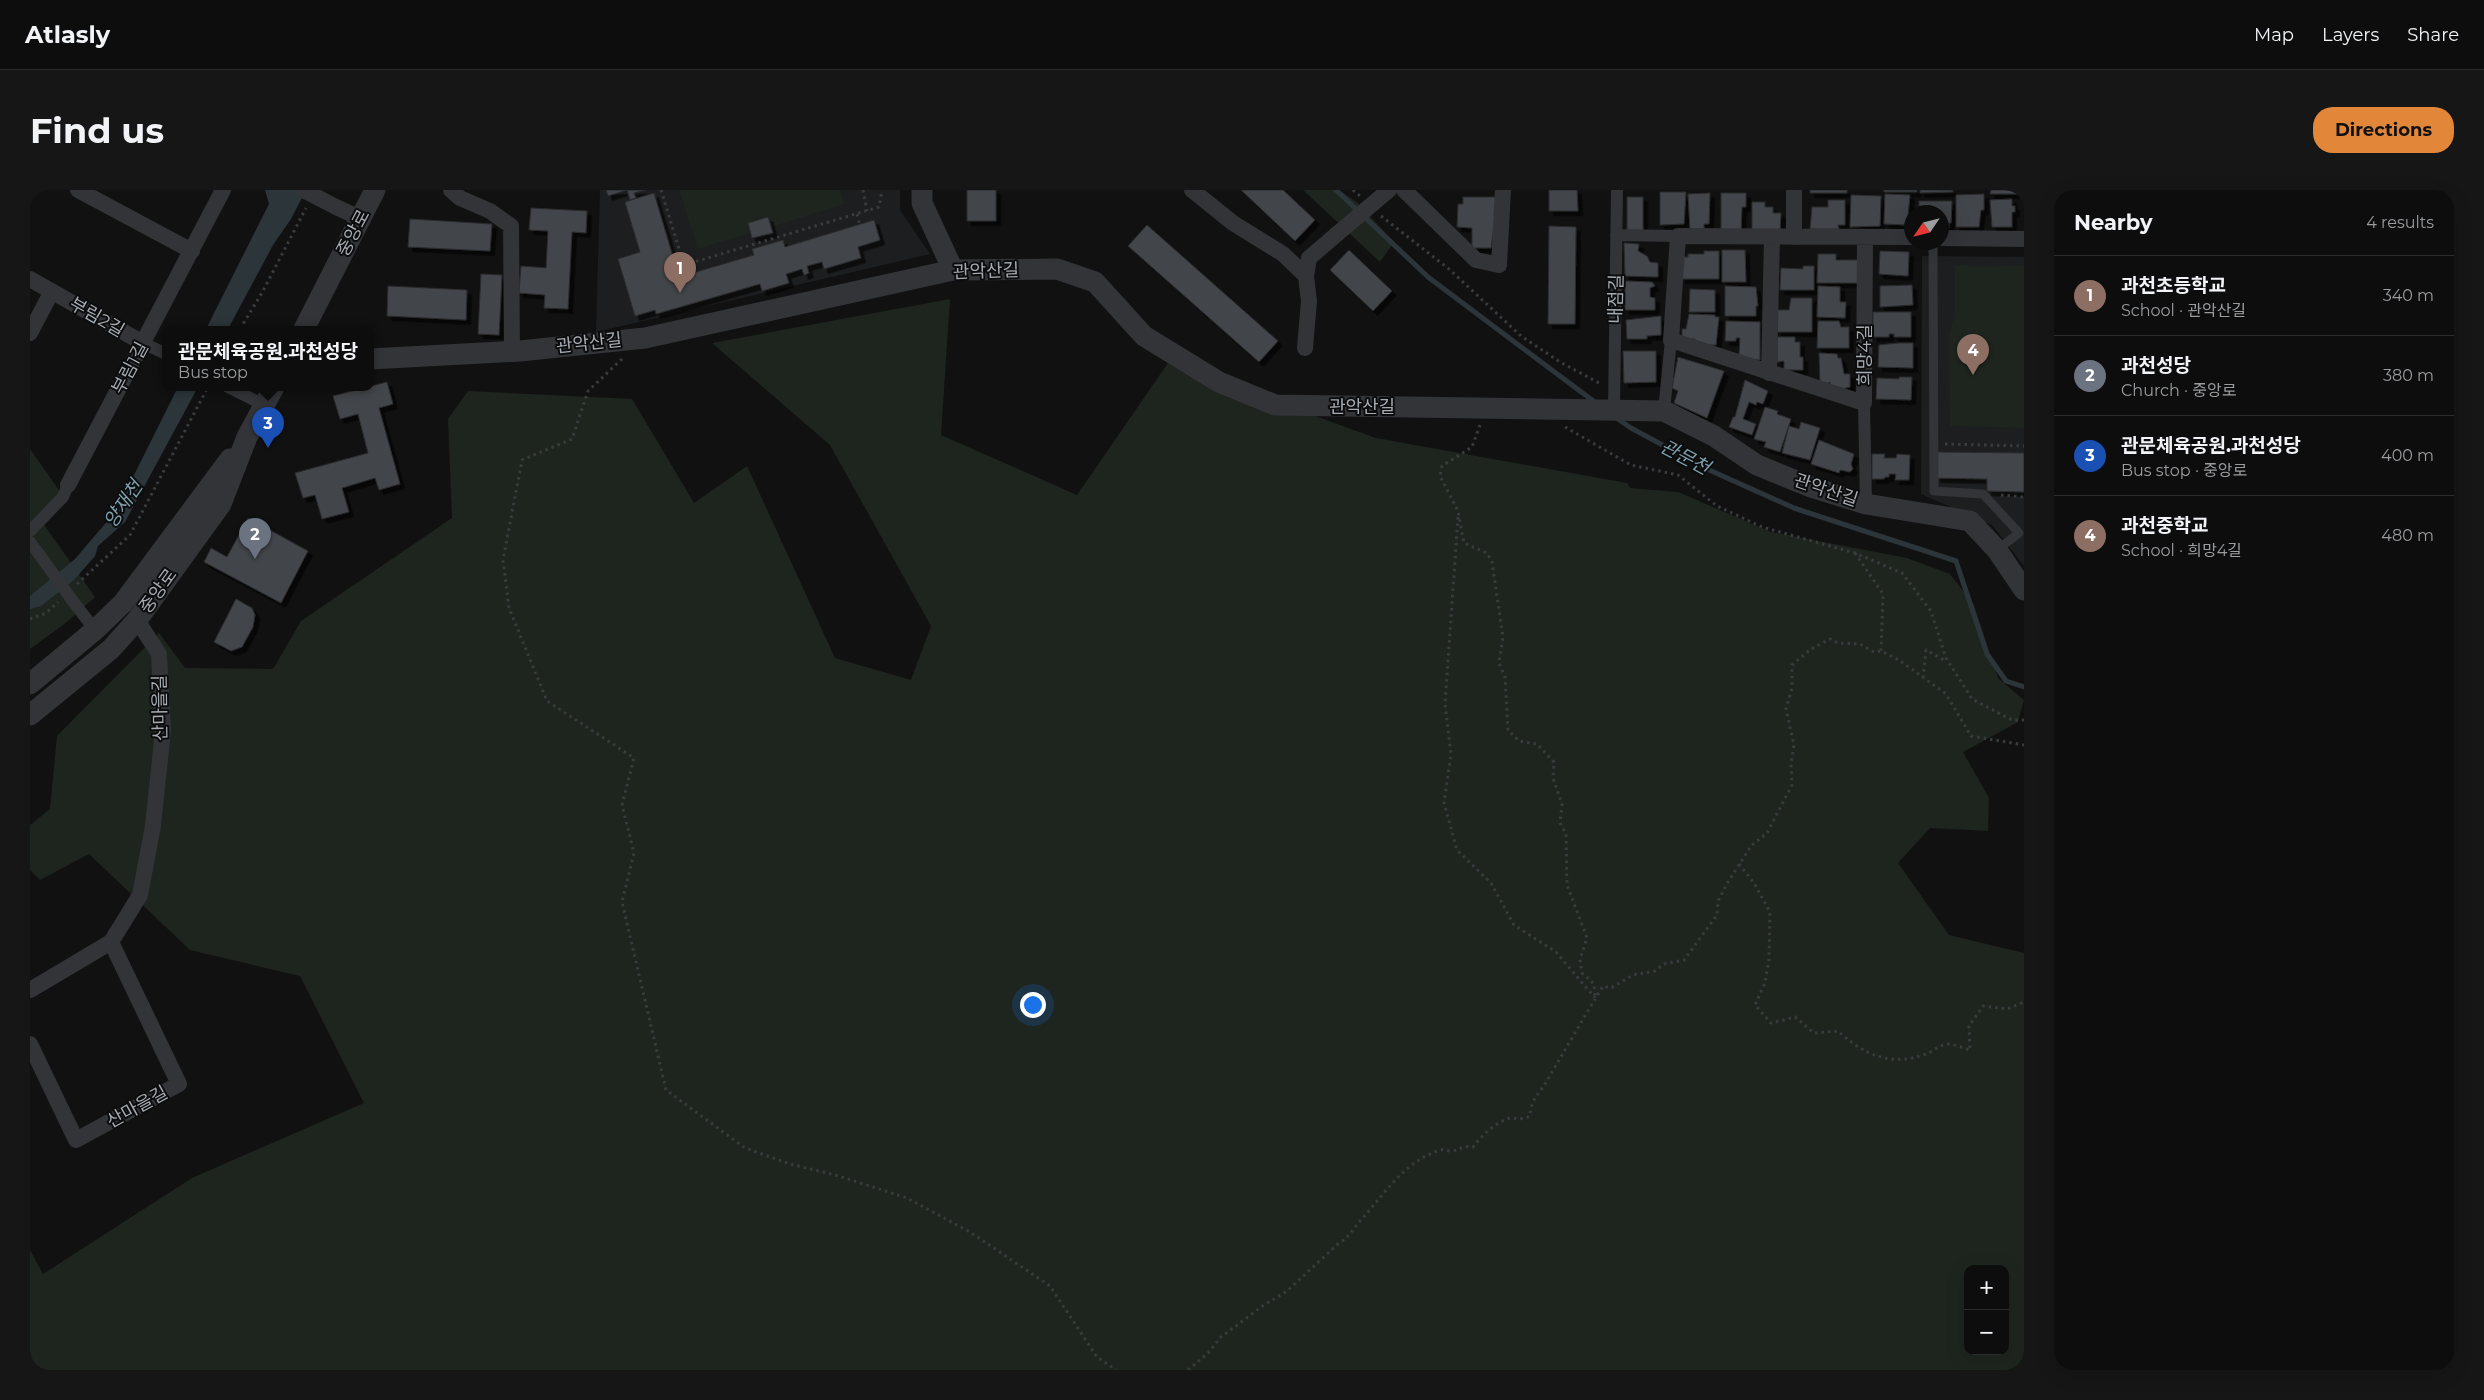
<!DOCTYPE html>
<html lang="en">
<head>
<meta charset="utf-8">
<style>
  :root { --surface:#0d0d0e; --page:#161617; --text:#f1f3f6; --muted:#9a9c9e; --line:#2d2d2e; --accent:#e2873a }
  body { margin:0; font-family:Montserrat,"Noto Sans KR",sans-serif; background:var(--page); color:var(--text) }
  .controls { position:absolute; right:15px; bottom:15px; display:grid; overflow:hidden; border-radius:10px; box-shadow:0 5px 20px #0002 }
  .controls button { width:45px; height:45px; display:grid; place-items:center; padding:0; border:0; border-bottom:1px solid var(--line); background:var(--surface); color:var(--text); font:25px sans-serif }
  .compass { position:absolute; left:1874px; top:15px; width:45px; height:45px; border-radius:50%; background:var(--surface); box-shadow:0 5px 20px #0002; rotate:235deg }
  .you { position:absolute; left:1002px; top:814px; width:18px; height:18px; margin:-12px; border:4px solid #fff; border-radius:50%; background:#1a73e8; box-shadow:0 0 0 8px #1a73e833 }
  .badge { display:grid; place-items:center; width:32px; height:32px; border-radius:50%; background:var(--accent); color:#fff; font-size:16px; font-weight:700 }
  .pin { position:absolute; translate:-50% -41px; filter:drop-shadow(0 1px 2px #0008) }
  .pin::after { content:''; position:absolute; top:26px; width:18px; height:15px; background:inherit; clip-path:polygon(0 0,100% 0,50% 100%) }
  .popup { position:absolute; left:132px; top:136px; width:212px; height:65px; box-sizing:border-box; display:grid; place-content:center; border-radius:10px; background:var(--surface); filter:drop-shadow(0 1px 4px #0005); font-size:16px; white-space:nowrap; color:var(--muted) }
  .popup b { font-size:19px; color:var(--text) }
  .popup::after { content:''; position:absolute; left:50%; top:100%; margin-left:-10px; border:10px solid transparent; border-top-color:var(--surface) }
  .list { margin:0; padding:0; list-style:none }
  h2 { display:flex; justify-content:space-between; align-items:center; height:65px; margin:0; padding:0 20px; font-size:21px }
  h2 small { font-size:16px; font-weight:400; color:var(--muted) }
  .list li { display:grid; grid-template-columns:32px 1fr auto; gap:15px; align-items:center; box-sizing:border-box; height:80px; padding:0 20px; border-top:1px solid var(--line) }
  .list b { display:block; font-size:19px; white-space:nowrap }
  .list p { margin:0; font-size:16px; white-space:nowrap; color:var(--muted) }
  .list em { font-size:16px; font-style:normal; color:var(--muted) }
  .map { position:relative; flex:none; width:1994px; height:1180px; overflow:hidden; border-radius:20px }
  header { display:flex; align-items:center; gap:30px; box-sizing:border-box; height:70px; padding:0 25px; background:var(--surface); border-bottom:1px solid var(--line) }
  header strong { font-size:24px }
  nav { display:flex; gap:28px; margin-inline-start:auto; font-size:18px }
  .intro { display:flex; align-items:center; justify-content:space-between; box-sizing:border-box; height:120px; padding:0 30px }
  h1 { margin:0; font-size:35px }
  .button { padding:12px 22px; border-radius:20px; background:var(--accent); color:#111; font-size:18px; font-weight:700 }
  main { display:flex; gap:30px; padding:0 30px }
  aside { flex:1; background:var(--surface); border-radius:20px; box-shadow:0 5px 20px #0002 }
  .map>svg:first-child { display:block }
  .built { fill:#1d1e1f }
  .green { fill:#1e251e; fill-rule:evenodd }
  .water { fill:#2c363a }
  .lines { fill:none; stroke-linecap:round; stroke-linejoin:round }
  .stream { stroke:#2c363a; stroke-width:5 }
  .building { fill:#434548; stroke:#2b2c2e; filter:url(#shadow) }
  .path { stroke:#393b3e; stroke-width:3; stroke-dasharray:2.5 4; stroke-linecap:butt }
  .service { stroke:#323437; stroke-width:9 }
  .pedestrian { stroke:#323437; stroke-width:12 }
  .minor { stroke:#323437; stroke-width:16 }
  .tertiary { stroke:#323437; stroke-width:21 }
  .pedestrian-bridge { stroke:#323437; stroke-width:12 }
  .minor-bridge { stroke:#323437; stroke-width:16 }
  .labels { text-anchor:middle; dominant-baseline:central; stroke-width:4; stroke-linejoin:round; paint-order:stroke }
  .street-label { font-size:18px; fill:#a4abb2; stroke:#0c0c0d }
  .water-label { font-size:19px; font-style:italic; fill:#7d9fab; stroke:#0c0c0d }
</style>
</head>
<body>
<header>
<strong>Atlasly</strong>
<nav><a>Map</a><a>Layers</a><a>Share</a></nav>
</header>
<div class="intro"><h1>Find us</h1><a class="button">Directions</a></div>
<main>
<div class="map">
<svg width="1994" height="1180" viewBox="0 0 1994 1180">
  <defs>
    <filter id="shadow"><feDropShadow dx="4.5" dy="4.5" stdDeviation="0" flood-color="#0009"/></filter>
  </defs>
  <rect width="100%" height="100%" fill="#111112"/>
  <path class="built" d="M 570,0 L 870,0 L 870,20 L 900,64 L 566,142 Z
    M 1892,66 L 1994,67 L 1994,376 L 1962,335 L 1891,304 Z"/>
  <path class="green" d="M 649,0 L 810,0 L 814,14 L 741,37 L 738,27 L 718,33 L 720,43 L 668,59 Z
    M 1273,0 L 1309,0 L 1327,12 L 1364,52 L 1350,72 Z
    M 1925,75 L 1994,76 L 1994,238 L 1920,236 L 1919,145 L 1925,124 Z
    M 920,109 L 911,245 L 1047,305 L 1138,173 L 1346,248 L 1597,293 L 1600,298 L 1648,302 L 1741,342 L 1877,368 L 1920,384 L 1944,415 L 1968,488 L 1994,510 L 1988,532 L 1933,562 L 1959,608 L 1958,641 L 1900,638 L 1868,673 L 1919,745 L 1994,763 L 1994,1180 L 0,1180 L 0,1060 L 13,1084 L 162,988 L 334,913 L 270,786 L 160,760 L 59,664 L 10,690 L 0,680 L 0,635 L 20,619 L 27,546 L 129,443 L 155,478 L 243,479 L 271,431 L 422,328 L 418,229 L 438,201 L 602,209 L 664,313 L 717,276 L 805,468 L 881,490 L 901,436 L 800,255 L 682,153 ZM 1938,1079 L 1975,1079 L 1975,1161 L 1938,1161 Z
    M 0,259 L 31,303 L 10,329 L 65,407 L 37,432 L 0,459 Z"/>
  <path class="water" d="M 235,0 L 276,0 L 261,29 L 243,55 L 198,139 L 176,139 L 239,14 Z
    M 148,197 L 168,197 L 95,332 L 68,356 L 65,366 L 44,390 L 11,416 L 0,419 L 0,406 L 45,369 L 86,321 Z"/>
  <g class="lines">
    <path class="stream" d="M 1306,0 L 1398,87 L 1566,213
      M 1585,227 L 1601,238 L 1677,279 L 1764,318 L 1926,371 L 1957,464 L 1976,491 L 1994,497"/>
  </g>
  <path class="building" d="M 576,0 L 616,0 L 604,3 L 606,8 L 600,10 L 597,0 L 578,6 Z
    M 937,0 L 966,0 L 966,31 L 937,31 Z
    M 1211,0 L 1253,0 L 1285,30 L 1265,51 Z
    M 1519,0 L 1547,0 L 1548,21 L 1519,21 Z
    M 1780,0 L 1817,0 L 1817,3 L 1780,3 Z
    M 1854,0 L 1887,0 L 1887,2 L 1854,2 Z
    M 1890,0 L 1923,0 L 1923,2 L 1890,3 Z
    M 1961,0 L 1994,0 L 1994,4 L 1960,4 Z
    M 1630,2 L 1656,2 L 1654,34 L 1630,35 Z
    M 624,3 L 649,87 L 724,65 L 722,59 L 753,50 L 755,57 L 844,30 L 850,50 L 828,57 L 831,68 L 794,79 L 792,72 L 777,76 L 779,83 L 774,85 L 772,79 L 756,84 L 759,93 L 732,101 L 730,94 L 626,124 L 625,120 L 605,126 L 588,69 L 610,62 L 595,12 Z
    M 1680,3 L 1679,34 L 1674,34 L 1674,39 L 1660,39 L 1658,4 Z
    M 1691,3 L 1716,3 L 1716,17 L 1712,17 L 1711,41 L 1691,41 Z
    M 1855,4 L 1880,5 L 1877,35 L 1854,34 Z
    M 1954,4 L 1954,20 L 1951,20 L 1949,37 L 1926,37 L 1926,5 Z
    M 1821,5 L 1851,6 L 1850,36 L 1820,37 Z
    M 1433,7 L 1468,7 L 1461,58 L 1442,58 L 1442,38 L 1427,37 L 1428,14 L 1433,14 Z
    M 1597,7 L 1613,7 L 1613,41 L 1597,41 Z
    M 1982,9 L 1982,16 L 1985,16 L 1985,22 L 1982,22 L 1982,37 L 1962,37 L 1960,10 Z
    M 1798,10 L 1815,10 L 1815,35 L 1808,35 L 1809,39 L 1780,39 L 1782,17 L 1798,17 Z
    M 1889,11 L 1922,11 L 1921,33 L 1919,33 L 1919,38 L 1912,38 L 1912,22 L 1889,22 Z
    M 1722,12 L 1735,12 L 1735,17 L 1743,17 L 1743,23 L 1751,23 L 1750,43 L 1722,43 Z
    M 501,18 L 557,21 L 556,43 L 542,42 L 538,119 L 514,118 L 515,105 L 489,103 L 491,76 L 516,78 L 518,41 L 499,40 Z
    M 738,27 L 743,43 L 722,48 L 718,33 Z
    M 380,29 L 462,34 L 460,61 L 378,57 Z
    M 1117,35 L 1248,151 L 1229,172 L 1098,56 Z
    M 1519,36 L 1546,37 L 1545,134 L 1518,134 Z
    M 1594,53 L 1609,54 L 1608,61 L 1617,66 L 1620,72 L 1628,73 L 1628,87 L 1595,86 Z
    M 1319,60 L 1362,101 L 1343,121 L 1300,80 Z
    M 1692,60 L 1715,60 L 1716,92 L 1692,92 Z
    M 1674,61 L 1689,61 L 1689,89 L 1651,89 L 1651,67 L 1658,67 L 1658,64 L 1674,64 Z
    M 1850,61 L 1879,62 L 1878,86 L 1849,84 Z
    M 1788,64 L 1806,64 L 1806,70 L 1828,70 L 1828,93 L 1787,93 Z
    M 1773,76 L 1784,76 L 1784,100 L 1750,100 L 1751,78 L 1773,79 Z
    M 451,84 L 472,85 L 469,145 L 448,144 Z
    M 1595,91 L 1622,92 L 1625,96 L 1620,98 L 1620,107 L 1625,108 L 1625,120 L 1595,120 Z
    M 1882,95 L 1883,115 L 1850,117 L 1850,96 Z
    M 358,96 L 437,100 L 436,130 L 357,126 Z
    M 1695,96 L 1726,97 L 1728,116 L 1726,116 L 1726,126 L 1695,126 Z
    M 1788,96 L 1810,97 L 1810,112 L 1816,112 L 1815,128 L 1787,127 Z
    M 1660,99 L 1685,100 L 1685,122 L 1659,122 Z
    M 1761,108 L 1782,108 L 1782,142 L 1747,142 L 1747,120 L 1759,120 Z
    M 1843,122 L 1881,122 L 1881,147 L 1864,147 L 1864,144 L 1859,144 L 1859,147 L 1843,147 Z
    M 1659,124 L 1685,125 L 1685,127 L 1689,127 L 1686,155 L 1670,155 L 1665,152 L 1665,149 L 1652,149 L 1652,139 L 1656,139 Z
    M 1631,126 L 1631,145 L 1617,146 L 1617,149 L 1597,149 L 1596,130 Z
    M 1696,131 L 1730,132 L 1730,170 L 1714,169 L 1709,166 L 1710,148 L 1706,148 L 1706,151 L 1695,151 Z
    M 1788,131 L 1809,131 L 1811,137 L 1819,137 L 1819,158 L 1787,158 Z
    M 1747,147 L 1765,147 L 1765,152 L 1770,152 L 1770,167 L 1773,167 L 1773,180 L 1754,180 L 1754,171 L 1747,172 Z
    M 1869,153 L 1883,153 L 1883,178 L 1848,177 L 1849,155 Z
    M 1593,161 L 1626,161 L 1626,192 L 1594,193 Z
    M 1789,163 L 1807,164 L 1808,168 L 1811,168 L 1814,184 L 1820,184 L 1820,197 L 1812,199 L 1800,197 L 1800,192 L 1796,194 L 1790,192 Z
    M 1648,167 L 1694,181 L 1677,228 L 1644,213 L 1648,201 L 1642,198 Z
    M 1869,187 L 1882,187 L 1881,210 L 1846,209 L 1847,188 L 1869,189 Z
    M 1715,190 L 1738,201 L 1733,214 L 1727,212 L 1726,215 L 1719,212 L 1713,229 L 1726,234 L 1722,245 L 1699,237 L 1703,227 L 1705,227 Z
    M 357,192 L 363,214 L 349,218 L 370,294 L 349,300 L 345,288 L 312,298 L 319,322 L 292,329 L 285,305 L 273,308 L 265,283 L 338,263 L 328,224 L 310,229 L 303,206 Z
    M 1735,217 L 1748,221 L 1747,224 L 1761,229 L 1750,262 L 1734,257 L 1736,252 L 1724,249 Z
    M 1771,232 L 1790,238 L 1780,270 L 1752,263 L 1759,236 L 1769,239 Z
    M 1789,250 L 1824,264 L 1821,274 L 1823,279 L 1820,282 L 1810,280 L 1809,283 L 1781,274 Z
    M 1906,262 L 1994,263 L 1994,302 L 1957,301 L 1957,289 L 1906,288 Z
    M 1842,264 L 1855,264 L 1854,268 L 1866,268 L 1867,264 L 1880,265 L 1879,290 L 1865,290 L 1866,284 L 1859,284 L 1859,287 L 1855,287 L 1854,289 L 1842,289 Z
    M 218,328 L 278,361 L 251,413 L 174,372 L 181,358 L 197,367 Z
    M 206,409 L 222,418 L 225,425 L 223,437 L 212,457 L 201,461 L 184,452 Z"/>
  <g class="lines">
    <path class="path" d="M 631,0 L 654,75 L 849,17 L 852,0
      M 833,0 L 837,21
      M 1323,0 L 1330,6
      M 827,24 L 830,35
      M 1351,26 L 1419,79 L 1491,146 L 1530,172 L 1571,194
      M 646,77 L 654,75
      M 210,139 L 233,101 L 276,18
      M 592,169 L 558,201 L 542,249 L 492,270 L 473,370 L 479,418 L 517,511 L 604,568 L 592,615 L 604,663 L 592,712 L 636,900 L 715,958 L 760,974 L 809,986 L 877,1008 L 940,1042 L 1020,1096 L 1067,1167 L 1086,1180
      M 1450,235 L 1442,257 L 1412,276 L 1410,286 L 1428,321 L 1434,353 L 1457,363 L 1462,372 L 1473,447 L 1469,473 L 1475,487 L 1478,540 L 1489,551 L 1507,554 L 1524,572 L 1523,588 L 1532,614 L 1530,633 L 1536,644 L 1537,695 L 1557,748 L 1550,769 L 1552,783 L 1564,794 L 1565,807
      M 1535,237 L 1601,275 L 1648,285 L 1687,316 L 1732,337 L 1825,363 L 1872,383 L 1901,421 L 1916,468 L 1942,509 L 1982,530 L 1994,530
      M 1915,254 L 1994,256
      M 1971,305 L 1994,307
      M 1428,327 L 1415,514 L 1421,564 L 1414,613 L 1427,660 L 1461,693 L 1484,735 L 1526,762 L 1565,808
      M 1825,363 L 1853,404 L 1851,461
      M 47,394 L 100,345 L 178,197
      M 0,429 L 16,423 L 28,412
      M 1893,488 L 1896,460 L 1916,471
      M 1709,674 L 1724,693 L 1740,722 L 1739,769 L 1735,793 L 1725,815 L 1741,833 L 1765,827 L 1784,843 L 1808,841 C 1834,865 1861,877 1896,864 C 1902,862 1910,855 1917,854 C 1924,854 1933,858 1940,860 L 1939,836 L 1953,816 L 1977,819 L 1994,812
      M 1158,1180 L 1178,1163 L 1191,1147 L 1234,1115 L 1257,1101 L 1309,1053 C 1319,1047 1323,1039 1330,1031 C 1354,1005 1373,972 1410,960 C 1413,959 1417,961 1421,961 C 1430,961 1430,955 1443,957 C 1451,947 1463,934 1477,929 C 1485,926 1489,932 1500,926 C 1501,908 1510,904 1518,889 C 1536,858 1554,827 1573,796 L 1581,798 L 1603,785 L 1625,781 L 1634,774 L 1654,770 L 1687,725 L 1688,711 L 1698,692 L 1721,656 L 1737,643 L 1762,595 L 1761,573 L 1764,555 L 1756,519 L 1762,498 L 1762,475 L 1781,459 L 1800,449 L 1808,453 L 1830,454 L 1844,462 L 1851,461 L 1869,470 L 1916,504 L 1941,546 L 1994,555"/>
    <path class="service" d="M 1903,52 L 1904,301 L 1953,304 L 1989,343 L 1967,360"/>
    <path class="pedestrian" d="M 1586,45 L 1648,46
      M 113,153 L 136,164
      M 198,197 L 234,215
      M 1834,213 L 1836,314
      M 1584,219 L 1587,0
      M 1634,221 L 1641,150
      M 0,341 L 33,307 L 38,295
      M 0,352 L 9,364
      M 42,410 L 65,440"/>
    <path class="minor" d="M 48,0 L 162,61
      M 421,0 L 430,8 L 460,21 L 481,36 L 482,162
      M 1162,0 L 1203,33 L 1253,64 L 1276,86
      M 1374,0 L 1446,70 L 1469,75 L 1473,0
      M 306,17 L 330,28
      M 1764,47 L 1764,0
      M 1835,47 L 1834,213 L 1641,150 L 1648,46 C 1726,47 1804,46 1882,47
      M 1912,48 L 1994,49
      M 0,89 L 113,153
      M 0,143 L 22,101
      M 1275,158 L 1279,111 L 1276,86 L 1279,68 L 1307,44
      M 1739,183 L 1742,47
      M 38,295 L 193,0
      M 0,800 L 81,752 L 110,705 L 123,636 L 133,540 L 129,464 L 107,430
      M 0,854 L 46,950 L 149,894 L 81,752"/>
    <path class="tertiary" d="M 892,0 L 892,13 L 923,80
      M 274,139 L 345,0
      M 340,169 L 490,161 L 615,148 L 923,80 L 1027,79 L 1065,92 L 1114,146 L 1189,192 L 1245,215 L 1634,221 L 1684,246 L 1727,275 L 1781,297 L 1836,314 L 1940,331 L 1967,360 L 1994,400
      M 0,494 L 65,440 L 93,413 L 200,269
      M 0,525 L 81,459 L 107,430 L 191,314 L 217,247 L 244,197"/>
    <path class="pedestrian-bridge" d="M 9,364 L 42,410"/>
    <path class="minor-bridge" d="M 273,0 L 306,17
      M 1307,44 L 1359,0"/>
  </g>
  <g class="labels">
    <g class="street-label">
      <text transform="translate(323 43) rotate(-62)">중앙로</text>
      <text transform="translate(956 81) rotate(-2)">관악산길</text>
      <text transform="translate(1586 109) rotate(-89)">내점길</text>
      <text transform="translate(67 127) rotate(30)">부림2길</text>
      <text transform="translate(559 153) rotate(-6)">관악산길</text>
      <text transform="translate(1835 165) rotate(-90)">희망4길</text>
      <text transform="translate(100 178) rotate(-62)">부림1길</text>
      <text x="1332" y="217">관악산길</text>
      <text transform="translate(1796 300) rotate(19)">관악산길</text>
      <text transform="translate(128 401) rotate(-54)">중앙로</text>
      <text transform="translate(130 518) rotate(-91)">산마을길</text>
      <text transform="translate(107 917) rotate(-29)">산마을길</text>
    </g>
    <g class="water-label">
      <text transform="translate(1655 267) rotate(28)">관문천</text>
      <text transform="translate(93 314) rotate(-56)">양재천</text>
    </g>
  </g>
</svg>
<div class="controls">
<button>+</button>
<button>−</button>
</div>
<svg class="compass" viewBox="-18 -18 36 36"><path d="M0-13l5 13h-10z" fill="#e53935"/><path d="M0 13l5-13h-10z" fill="#9a9c9e"/></svg>
<div class="you"></div>
<div class="pin badge" style="left:650px;top:103px;background:#8d6e63">1</div>
<div class="pin badge" style="left:225px;top:369px;background:#6b7280">2</div>
<div class="pin badge" style="left:238px;top:258px;background:#1a4fb4">3</div>
<div class="popup"><b>관문체육공원.과천성당</b>Bus stop</div>
<div class="pin badge" style="left:1943px;top:185px;background:#8d6e63">4</div>
</div>
<aside>
<h2>Nearby<small>4 results</small></h2>
<ul class="list">
<li><span class="badge" style="background:#8d6e63">1</span><div><b>과천초등학교</b><p>School · 관악산길</p></div><em>340 m</em></li>
<li><span class="badge" style="background:#6b7280">2</span><div><b>과천성당</b><p>Church · 중앙로</p></div><em>380 m</em></li>
<li><span class="badge" style="background:#1a4fb4">3</span><div><b>관문체육공원.과천성당</b><p>Bus stop · 중앙로</p></div><em>400 m</em></li>
<li><span class="badge" style="background:#8d6e63">4</span><div><b>과천중학교</b><p>School · 희망4길</p></div><em>480 m</em></li>
</ul>
</aside>
</main>
</body>
</html>
